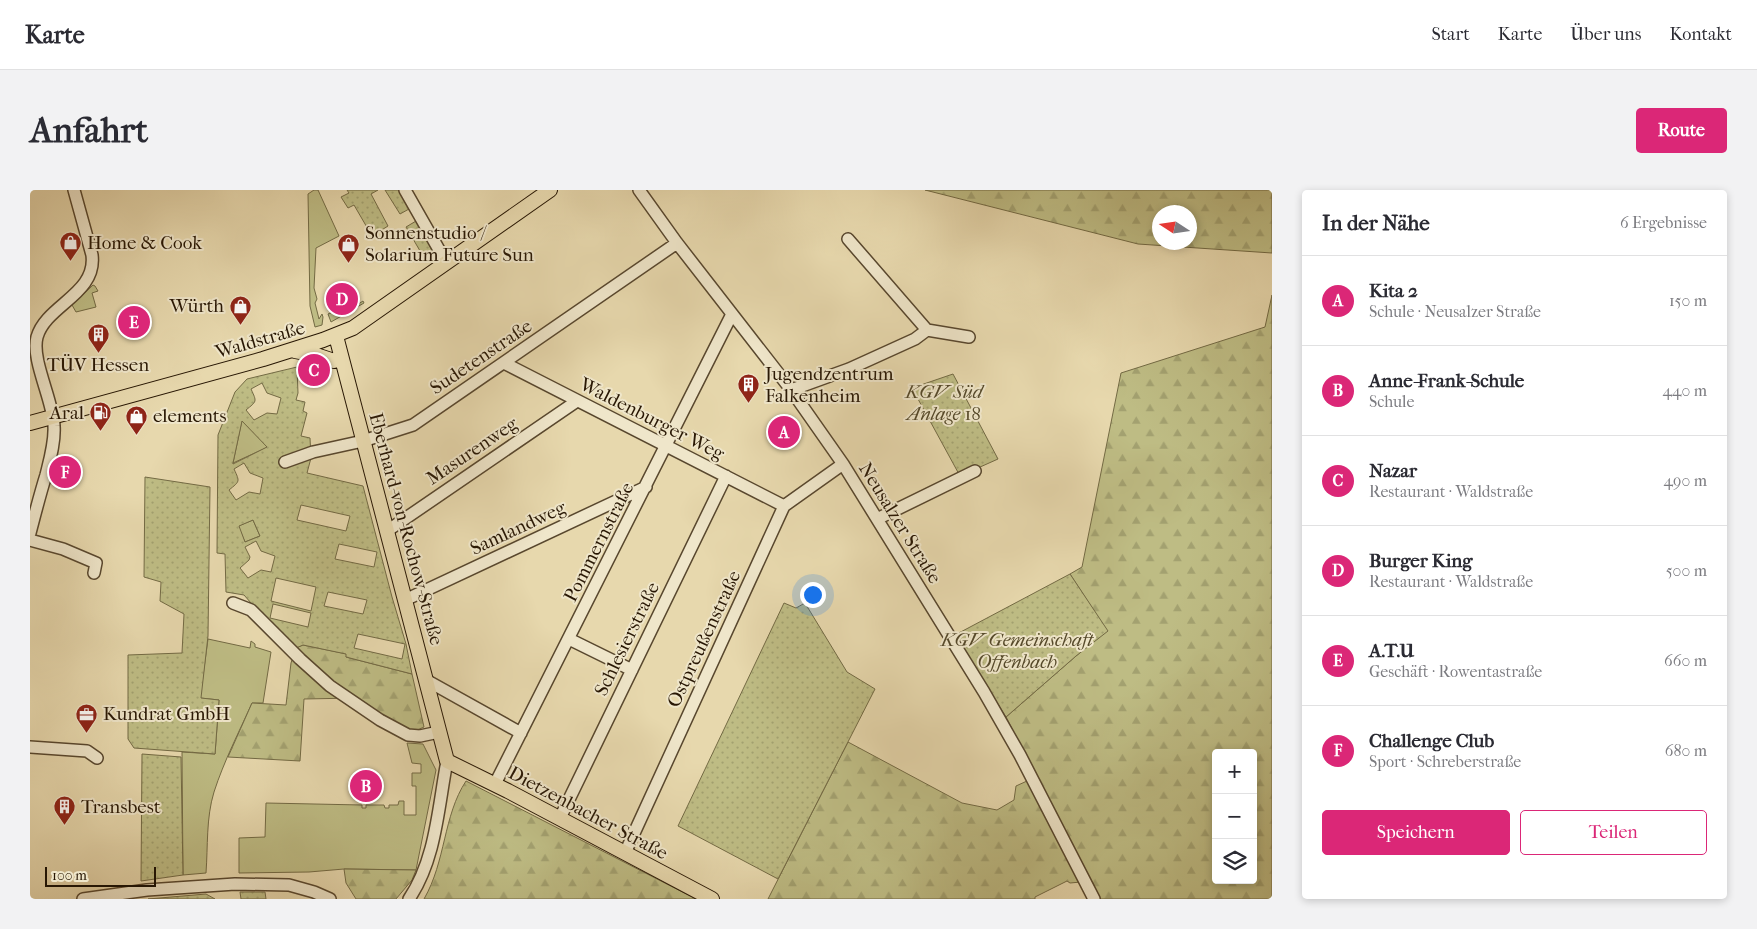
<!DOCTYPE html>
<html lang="de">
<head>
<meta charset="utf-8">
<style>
  :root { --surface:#fff; --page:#f2f2f3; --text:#2b2b33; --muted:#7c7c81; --line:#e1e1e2; --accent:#db2777 }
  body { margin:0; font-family:"IM FELL French Canon",serif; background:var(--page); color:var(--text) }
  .controls { position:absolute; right:15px; bottom:15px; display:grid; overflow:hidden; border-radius:5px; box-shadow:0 2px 8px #0003 }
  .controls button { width:45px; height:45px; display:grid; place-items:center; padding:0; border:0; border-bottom:1px solid var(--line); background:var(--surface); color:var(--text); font:25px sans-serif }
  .compass { position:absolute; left:1122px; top:15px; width:45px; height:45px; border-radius:50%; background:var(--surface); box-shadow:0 2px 8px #0003; rotate:282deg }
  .scale { position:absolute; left:15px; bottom:12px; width:111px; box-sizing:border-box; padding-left:5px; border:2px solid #281704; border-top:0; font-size:14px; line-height:18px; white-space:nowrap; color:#281704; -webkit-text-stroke:4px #efe6ca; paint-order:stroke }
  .you { position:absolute; left:782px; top:404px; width:18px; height:18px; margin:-12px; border:4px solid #fff; border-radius:50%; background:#1a73e8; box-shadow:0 0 0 8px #1a73e833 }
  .badge { display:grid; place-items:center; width:32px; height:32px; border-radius:50%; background:var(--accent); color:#fff; font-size:16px; font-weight:700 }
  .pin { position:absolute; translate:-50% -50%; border:2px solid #fff; box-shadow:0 1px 5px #0006 }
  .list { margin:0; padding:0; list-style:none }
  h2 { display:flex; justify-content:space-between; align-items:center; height:65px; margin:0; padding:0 20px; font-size:21px }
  h2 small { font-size:16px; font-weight:400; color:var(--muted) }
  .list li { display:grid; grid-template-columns:32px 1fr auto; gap:15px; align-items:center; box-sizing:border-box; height:90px; padding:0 20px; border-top:1px solid var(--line) }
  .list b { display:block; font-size:19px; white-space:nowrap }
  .list p { margin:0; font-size:16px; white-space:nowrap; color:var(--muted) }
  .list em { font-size:16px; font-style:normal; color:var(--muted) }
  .actions { display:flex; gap:10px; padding:15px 20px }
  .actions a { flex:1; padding:11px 0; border:1px solid var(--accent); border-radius:5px; text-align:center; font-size:18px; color:var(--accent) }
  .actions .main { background:var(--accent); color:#fff }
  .icon { flex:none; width:28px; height:28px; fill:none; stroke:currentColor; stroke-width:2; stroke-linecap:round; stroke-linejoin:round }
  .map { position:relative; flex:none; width:1242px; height:709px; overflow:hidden; border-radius:5px }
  header { display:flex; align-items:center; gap:30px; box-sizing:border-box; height:70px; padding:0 25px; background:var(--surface); border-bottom:1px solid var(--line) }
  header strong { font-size:24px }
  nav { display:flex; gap:28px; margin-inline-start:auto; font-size:18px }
  .intro { display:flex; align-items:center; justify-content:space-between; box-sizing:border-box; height:120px; padding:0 30px }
  h1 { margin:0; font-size:35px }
  .button { padding:12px 22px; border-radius:5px; background:var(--accent); color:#fff; font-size:18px; font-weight:700 }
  main { display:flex; gap:30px; padding:0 30px }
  aside { flex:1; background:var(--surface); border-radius:5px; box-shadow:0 2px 8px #0003 }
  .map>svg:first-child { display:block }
  .green { fill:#bebc84; stroke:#736a44 }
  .forest { fill:url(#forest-firs); stroke:#736a44; fill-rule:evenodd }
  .garden { fill:url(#garden-dots); stroke:#736a44; fill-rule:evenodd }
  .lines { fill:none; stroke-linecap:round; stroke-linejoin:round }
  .minor-casing { stroke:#58472e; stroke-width:14 }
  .major-casing { stroke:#281704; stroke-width:16 }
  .minor { stroke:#efe6ca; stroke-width:11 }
  .major { stroke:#e7d8ad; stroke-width:14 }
  .labels { text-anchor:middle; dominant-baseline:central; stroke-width:4; stroke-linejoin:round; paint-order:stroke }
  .poi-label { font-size:19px; fill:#281704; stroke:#efe6ca; text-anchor:start }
  .street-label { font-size:19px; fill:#281704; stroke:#efe6ca }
  .park-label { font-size:19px; font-style:italic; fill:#55492a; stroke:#efe6ca }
</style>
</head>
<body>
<header>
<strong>Karte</strong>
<nav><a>Start</a><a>Karte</a><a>Über uns</a><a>Kontakt</a></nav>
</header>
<div class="intro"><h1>Anfahrt</h1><a class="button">Route</a></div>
<main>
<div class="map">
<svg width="1242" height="709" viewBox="0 0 1242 709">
  <defs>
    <pattern id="forest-firs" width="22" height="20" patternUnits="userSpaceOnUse" patternTransform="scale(1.25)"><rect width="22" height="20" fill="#bebc84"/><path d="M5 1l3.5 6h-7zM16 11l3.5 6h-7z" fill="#a3a170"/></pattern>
    <pattern id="garden-dots" width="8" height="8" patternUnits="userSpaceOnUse" patternTransform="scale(1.25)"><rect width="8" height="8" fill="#bebc84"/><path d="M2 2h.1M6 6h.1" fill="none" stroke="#a3a170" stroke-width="1.8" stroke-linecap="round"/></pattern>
  </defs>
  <rect width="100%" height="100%" fill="#e7d8ad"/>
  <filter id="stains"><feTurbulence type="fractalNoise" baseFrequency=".004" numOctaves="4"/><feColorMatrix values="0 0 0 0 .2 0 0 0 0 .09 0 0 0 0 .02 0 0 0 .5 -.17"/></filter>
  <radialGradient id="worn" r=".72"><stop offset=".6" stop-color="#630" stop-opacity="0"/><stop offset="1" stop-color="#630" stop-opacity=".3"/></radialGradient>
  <path class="green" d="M 284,0 L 288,0 L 309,46 L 286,58 L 284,98 L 287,109 L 285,113 L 289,129 L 292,124 L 293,127 L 292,135 L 285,137 L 280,116 L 278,4 Z
    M 63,95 L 65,96 L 68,101 L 62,103 L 66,117 L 46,122 L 42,115 Z
    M 333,111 L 334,113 L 301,132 L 298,124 L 316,116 L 319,120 Z
    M 212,230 L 238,257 L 203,273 Z
    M 223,330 L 230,346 L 215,352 L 208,336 Z
    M 178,449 L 220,458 L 221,451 L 225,454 L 225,457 L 241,462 L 233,513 L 222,513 C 209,542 194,571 184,602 C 176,628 178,656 176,683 L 153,685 L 152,562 L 185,564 L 189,510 L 170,508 Z
    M 377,553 L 393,554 L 406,580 L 386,680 L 314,679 L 279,682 L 209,683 L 209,648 L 235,647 L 236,613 L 332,615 L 332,618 L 336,618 L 336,615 L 354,615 L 355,618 L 359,618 L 359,615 L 368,615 L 369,611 L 374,611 L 374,625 L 386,625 L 386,596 L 382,596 L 382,583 L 391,583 L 391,574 L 382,573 Z"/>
  <path class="forest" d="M 895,0 L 1242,0 L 1242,63 L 1108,54 ZM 1160,22 L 1160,52 L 1130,52 L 1130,22 Z
    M 1242,105 L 1242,709 L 1068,709 L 976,527 L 1046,466 L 1077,441 L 1040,384 L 1052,377 L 1091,183 L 1235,137 ZM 1186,563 L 1223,563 L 1223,690 L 1186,690 Z
    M 273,455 L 317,464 L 316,467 L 382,484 L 394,537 L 385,541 L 378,541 L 325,508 L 274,509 L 270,571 L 198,567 L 222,513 L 256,515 L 261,473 L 266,458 Z
    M 818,552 L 932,613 L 967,620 L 984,610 L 986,596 L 997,591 L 1051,692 L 1040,693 L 1037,691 L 1005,707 L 1005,709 L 738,709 Z
    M 436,591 L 666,709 L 394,709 C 416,671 413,626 436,591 Z
    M 314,679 L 386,680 L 382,690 L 366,709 L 326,709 L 316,693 Z"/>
  <path class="garden" d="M 317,0 L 348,0 L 341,4 L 358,36 L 342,46 L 324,15 L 318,18 L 311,7 L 319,3 Z
    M 355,0 L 369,0 L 379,19 L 370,24 Z
    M 386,31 L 402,60 L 398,69 L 395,69 L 393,66 L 376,37 Z
    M 267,177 L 268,203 L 266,210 L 275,212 L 273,221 L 277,223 L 271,246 L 280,248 L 281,268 L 277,283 L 333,296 L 362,407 L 376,454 L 382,484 L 316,467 L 316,464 L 273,455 L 266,458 L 235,429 L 214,405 L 196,402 L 195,364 L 187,363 L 188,245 L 205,202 L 217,189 ZM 232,193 L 237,203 L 251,208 L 247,224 L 237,223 L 224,230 L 216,220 C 227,211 227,212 221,199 ZM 212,231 L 237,257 L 203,274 L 203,273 ZM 214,273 L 220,283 L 233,288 L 230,304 L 219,302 L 206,310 L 199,300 C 210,291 210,292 204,279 ZM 271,315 L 320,326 L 316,341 L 267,330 ZM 223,330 L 230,346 L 215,352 L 209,336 ZM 226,351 L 231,361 L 245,366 L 241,382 L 231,380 L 218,388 L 210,378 L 219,370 L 220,367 L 215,357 ZM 309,354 L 347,362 L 344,377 L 305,369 ZM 246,388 L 286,397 L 281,421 L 241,411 ZM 298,402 L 337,410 L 333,424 L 294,416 ZM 243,414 L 281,423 L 278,437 L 240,428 ZM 328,444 L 375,454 L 372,469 L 324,458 Z
    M 923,184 L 968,269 L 930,286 L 882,198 Z
    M 115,287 L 180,297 L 178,446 L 171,508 L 189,510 L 185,564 L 104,558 L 98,549 L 98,465 L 152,463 L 154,424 L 130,411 L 131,392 L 114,387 Z
    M 1040,384 L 1078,441 L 1046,466 L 976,527 L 925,445 Z
    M 754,413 L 766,418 L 775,413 L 817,482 L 845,499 L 748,689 L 648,636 Z
    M 112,564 L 151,567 L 153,685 L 111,691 Z
    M 210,702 L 235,702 L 236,709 L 211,709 Z
    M 176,704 L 185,709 L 118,709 Z"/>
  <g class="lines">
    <defs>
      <path id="minor" d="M 375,0 L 416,72
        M 609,0 L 647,53 L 759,197 L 813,274 L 954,502 L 990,565 L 1064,709
        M 818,49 L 897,140
        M 474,173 L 754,316
        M 761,200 L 819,179 L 885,149 L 897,140 L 939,147
        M 255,272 L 283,262 L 333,251 L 383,235 L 647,53
        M 847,329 L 945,281
        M 357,341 L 547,211
        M 0,343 C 5,324 10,304 16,285 C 20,269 25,252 24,236 C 23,210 1,170 7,147 C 16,115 67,104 62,65 L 44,0
        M 0,350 L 33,359 L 66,373 L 64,383
        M 375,410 L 616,297
        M 203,413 L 221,420 L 270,469 L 300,496 L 350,530 L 378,545 L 390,546 L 409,542
        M 539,449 L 602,480
        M 396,490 L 491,543
        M 0,557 L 57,561 L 67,568
        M 465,594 L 702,124
        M 530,628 L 696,286
        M 595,663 L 754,316 L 813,274
        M 53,709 L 117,700 L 205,694 L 259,695 L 284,702 L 300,709
        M 379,709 C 406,669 408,618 417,571"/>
      <path id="major" d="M 306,146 L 417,571 L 478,601 L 682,709
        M 265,161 L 286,165 L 304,171
        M 0,233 L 233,169 L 293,150 L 323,138 L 520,0"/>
    </defs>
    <use href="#minor" class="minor-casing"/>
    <use href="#major" class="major-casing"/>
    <use href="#minor" class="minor"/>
    <use href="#major" class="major"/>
  </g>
  <defs>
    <symbol id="shop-pin" viewBox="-11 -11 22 30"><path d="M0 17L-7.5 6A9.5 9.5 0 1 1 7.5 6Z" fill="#8f2418" stroke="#efe6ca"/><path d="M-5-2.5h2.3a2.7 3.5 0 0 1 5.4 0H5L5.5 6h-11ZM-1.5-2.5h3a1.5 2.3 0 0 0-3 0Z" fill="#fff"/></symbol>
    <symbol id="building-pin" viewBox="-11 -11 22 30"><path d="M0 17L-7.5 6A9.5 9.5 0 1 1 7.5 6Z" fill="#8f2418" stroke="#efe6ca"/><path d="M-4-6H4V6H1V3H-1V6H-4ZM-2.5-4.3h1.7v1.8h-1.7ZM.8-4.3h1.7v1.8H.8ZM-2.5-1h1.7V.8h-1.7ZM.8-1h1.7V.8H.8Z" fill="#fff"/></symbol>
    <symbol id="fuel-pin" viewBox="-11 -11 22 30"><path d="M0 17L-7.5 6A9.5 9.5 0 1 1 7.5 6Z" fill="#8f2418" stroke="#efe6ca"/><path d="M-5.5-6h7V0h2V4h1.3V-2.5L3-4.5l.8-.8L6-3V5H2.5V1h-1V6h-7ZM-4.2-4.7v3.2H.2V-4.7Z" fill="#fff"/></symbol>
    <symbol id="office-pin" viewBox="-11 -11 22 30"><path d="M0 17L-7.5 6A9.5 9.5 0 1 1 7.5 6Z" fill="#8f2418" stroke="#efe6ca"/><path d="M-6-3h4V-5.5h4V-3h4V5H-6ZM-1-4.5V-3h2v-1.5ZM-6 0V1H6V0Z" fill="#fff"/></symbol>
  </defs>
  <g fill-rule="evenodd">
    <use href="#shop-pin" x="28" y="40" width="25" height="34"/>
    <use href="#shop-pin" x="306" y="42" width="25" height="34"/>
    <use href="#shop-pin" x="198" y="104" width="25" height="34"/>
    <use href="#building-pin" x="56" y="132" width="25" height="34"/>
    <use href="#building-pin" x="706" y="182" width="25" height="34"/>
    <use href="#fuel-pin" x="58" y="210" width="25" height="34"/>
    <use href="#shop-pin" x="94" y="214" width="25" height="34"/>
    <use href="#office-pin" x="44" y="512" width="25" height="34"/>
    <use href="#building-pin" x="22" y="604" width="25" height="34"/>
  </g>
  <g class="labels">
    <g class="poi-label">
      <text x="335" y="43">Sonnenstudio /<tspan x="335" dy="22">Solarium Future Sun</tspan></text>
      <text x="57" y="53">Home &amp; Cook</text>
      <text x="194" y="116" text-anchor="end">Würth</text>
      <text x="68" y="175" text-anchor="middle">TÜV Hessen</text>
      <text x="735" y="184">Jugendzentrum<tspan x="735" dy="22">Falkenheim</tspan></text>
      <text x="54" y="223" text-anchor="end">Aral</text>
      <text x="123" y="226">elements</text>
      <text x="73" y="524">Kundrat GmbH</text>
      <text x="51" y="617">Transbest</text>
    </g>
    <g class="street-label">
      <text transform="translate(230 150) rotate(-16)">Waldstraße</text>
      <text transform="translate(451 167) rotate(-34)">Sudetenstraße</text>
      <text transform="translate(622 229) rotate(27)">Waldenburger Weg</text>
      <text transform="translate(442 261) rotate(-34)">Masurenweg</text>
      <text transform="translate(870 333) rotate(58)">Neusalzer Straße</text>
      <text transform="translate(488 338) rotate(-25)">Samlandweg</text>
      <text transform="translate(376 339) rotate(75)">Eberhard-von-Rochow-Straße</text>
      <text transform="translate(569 352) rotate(-63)">Pommernstraße</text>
      <text transform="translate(597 449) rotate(-64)">Schlesierstraße</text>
      <text transform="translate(674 449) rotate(-65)">Ostpreußenstraße</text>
      <text transform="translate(558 623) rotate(28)">Dietzenbacher Straße</text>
    </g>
    <g class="park-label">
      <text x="914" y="202">KGV Süd<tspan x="914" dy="22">Anlage 18</tspan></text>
      <text x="987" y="450">KGV Gemeinschaft<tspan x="987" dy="22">Offenbach</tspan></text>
    </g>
  </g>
  <rect width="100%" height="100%" filter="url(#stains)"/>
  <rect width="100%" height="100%" fill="url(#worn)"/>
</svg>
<div class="controls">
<button>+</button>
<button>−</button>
<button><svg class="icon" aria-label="layers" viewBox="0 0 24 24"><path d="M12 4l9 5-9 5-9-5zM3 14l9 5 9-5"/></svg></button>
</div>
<svg class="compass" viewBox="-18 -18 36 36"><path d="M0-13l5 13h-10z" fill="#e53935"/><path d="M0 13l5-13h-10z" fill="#7c7c81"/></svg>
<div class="scale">100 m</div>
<div class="you"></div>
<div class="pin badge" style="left:754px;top:242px">A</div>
<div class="pin badge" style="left:336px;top:596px">B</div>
<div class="pin badge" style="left:284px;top:180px">C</div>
<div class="pin badge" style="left:312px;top:109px">D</div>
<div class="pin badge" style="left:104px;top:132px">E</div>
<div class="pin badge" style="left:35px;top:282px">F</div>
</div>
<aside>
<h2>In der Nähe<small>6 Ergebnisse</small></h2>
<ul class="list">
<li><span class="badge">A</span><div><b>Kita 2</b><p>Schule · Neusalzer Straße</p></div><em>150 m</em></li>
<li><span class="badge">B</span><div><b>Anne-Frank-Schule</b><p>Schule</p></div><em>440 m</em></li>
<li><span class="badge">C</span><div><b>Nazar</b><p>Restaurant · Waldstraße</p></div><em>490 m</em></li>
<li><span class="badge">D</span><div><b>Burger King</b><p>Restaurant · Waldstraße</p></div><em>500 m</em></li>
<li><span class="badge">E</span><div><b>A.T.U</b><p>Geschäft · Rowentastraße</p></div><em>660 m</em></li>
<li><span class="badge">F</span><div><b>Challenge Club</b><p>Sport · Schreberstraße</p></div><em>680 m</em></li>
</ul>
<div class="actions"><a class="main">Speichern</a><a>Teilen</a></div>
</aside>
</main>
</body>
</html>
